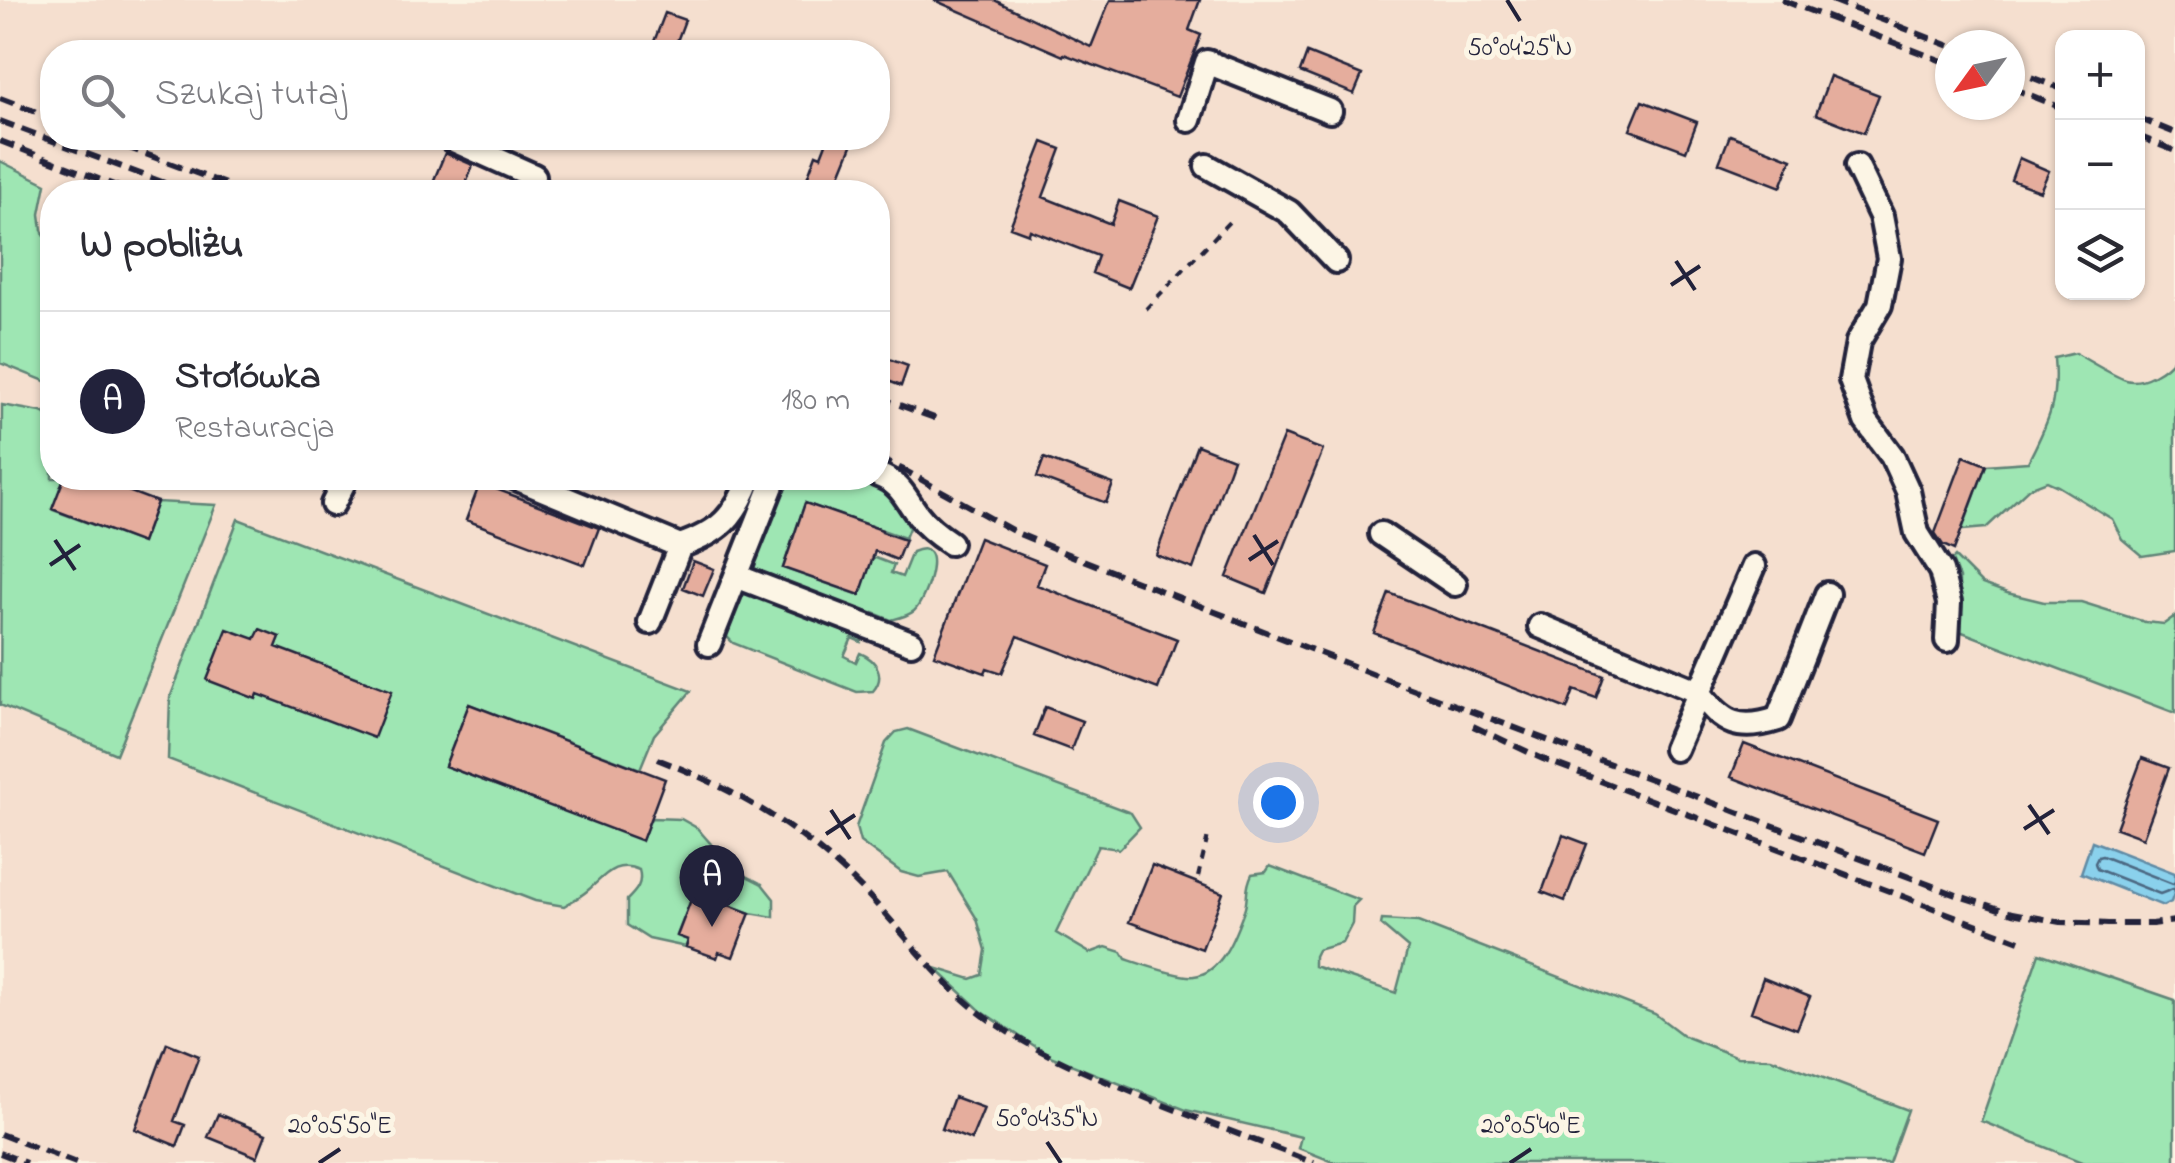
<!DOCTYPE html>
<html lang="pl">
<head>
<meta charset="utf-8">
<style>
  :root { --surface:#fff; --page:#f7f7f7; --text:#2b2b33; --muted:#7c7c81; --line:#e1e1e2; --accent:#22223b }
  body { margin:0; font-family:"Indie Flower",sans-serif; background:var(--page); color:var(--text) }
  .controls { position:absolute; right:30px; top:30px; display:grid; overflow:hidden; border-radius:20px; box-shadow:0 2px 8px #0004 }
  .controls button { width:90px; height:90px; display:grid; place-items:center; padding:0; border:0; border-bottom:2px solid var(--line); background:var(--surface); color:var(--text); font:50px sans-serif }
  .compass { position:absolute; left:1935px; top:30px; width:90px; height:90px; border-radius:50%; background:var(--surface); box-shadow:0 2px 8px #0004; rotate:237deg }
  .you { position:absolute; left:1278px; top:802px; width:35px; height:35px; margin:-25px; border:8px solid #fff; border-radius:50%; background:#1a73e8; box-shadow:0 0 0 15px #1a73e833 }
  .badge { display:grid; place-items:center; width:65px; height:65px; border-radius:50%; background:var(--accent); color:#fff; font-size:32px; font-weight:700 }
  .pin { position:absolute; translate:-50% -82px; filter:drop-shadow(0 2px 5px #0008) }
  .pin::after { content:''; position:absolute; top:52px; width:35px; height:30px; background:inherit; clip-path:polygon(0 0,100% 0,50% 100%) }
  .list { margin:0; padding:0; list-style:none }
  h2 { display:flex; justify-content:space-between; align-items:center; height:130px; margin:0; padding:0 40px; font-size:42px }
  h2 small { font-size:32px; font-weight:400; color:var(--muted) }
  .list li { display:grid; grid-template-columns:65px 1fr auto; gap:30px; align-items:center; box-sizing:border-box; height:180px; padding:0 40px; border-top:2px solid var(--line) }
  .list b { display:block; font-size:38px; white-space:nowrap }
  .list p { margin:0; font-size:32px; white-space:nowrap; color:var(--muted) }
  .list em { font-size:32px; font-style:normal; color:var(--muted) }
  .icon { flex:none; width:55px; height:55px; fill:none; stroke:currentColor; stroke-width:2; stroke-linecap:round; stroke-linejoin:round }
  .map { position:relative; flex:none; width:2175px; height:1163px; overflow:hidden }
  .search { position:absolute; background:var(--surface); box-shadow:0 2px 8px #0004; left:40px; top:40px; width:850px; height:110px; display:flex; align-items:center; gap:25px; box-sizing:border-box; padding:0 35px; border-radius:40px; color:var(--muted); font-size:38px }
  .panel { position:absolute; background:var(--surface); box-shadow:0 2px 8px #0004; left:40px; top:180px; width:850px; height:310px; border-radius:40px }
  .map>svg:first-child { display:block }
  .built { fill:#f5dfcf; fill-rule:evenodd }
  .green { fill:#9ee6b3; stroke:#608477; stroke-width:2.5 }
  .water { fill:#8ad1ec; stroke:#608ba5; stroke-width:2.5 }
  .lines { fill:none; stroke-linecap:round; stroke-linejoin:round }
  .shore { stroke:#4c6882; stroke-width:2.5 }
  .building { fill:#e5ad9d; stroke:#22223b; stroke-width:2.5 }
  .minor-casing { stroke:#22223b; stroke-width:30 }
  .path { stroke:#22223b; stroke-width:4; stroke-dasharray:8 8; stroke-linecap:butt }
  .minor { stroke:#fcf5e5; stroke-width:22 }
  .rail { stroke:#22223b; stroke-width:6; stroke-dasharray:15 8; stroke-linecap:butt }
  .ticks { fill:none; stroke:#22223b; stroke-width:4 }
  .ticks-label { font-size:25px; text-anchor:middle; fill:#22223b; stroke:#fcf5e5; stroke-width:10; stroke-linejoin:round; paint-order:stroke }
</style>
</head>
<body>
<div class="map">
<svg width="2175" height="1163" viewBox="0 0 2175 1163">
  <rect width="100%" height="100%" fill="#fcf5e5"/>
  <filter id="ink" filterUnits="userSpaceOnUse"><feTurbulence type="fractalNoise" baseFrequency=".01" numOctaves="2"/><feDisplacementMap in="SourceGraphic" scale="20" xChannelSelector="R" yChannelSelector="G"/><feConvolveMatrix kernelMatrix="1 2 1 2 8 2 1 2 1" color-interpolation-filters="sRGB"/></filter>
  <g filter="url(#ink)">
    <path class="built" d="M 0,0 L 2175,0 L 2175,1163 L 0,1163 ZM 2062,38 L 2138,38 L 2138,292 L 2062,292 ZM 1950,45 L 2010,45 L 2010,105 L 1950,105 ZM 52,52 L 878,52 L 878,138 L 52,138 ZM 52,192 L 878,192 L 878,478 L 52,478 Z"/>
    <path class="green" d="M 0,161 L 46,184 L 40,214 L 42,230 L 52,252 L 52,384 L 0,363 Z
      M 2075,353 C 2088,360 2113,376 2126,380 C 2142,385 2166,370 2175,357 L 2175,551 L 2142,556 L 2122,539 L 2112,519 L 2058,486 L 2047,481 L 2029,488 L 1986,528 L 1962,530 L 1986,465 L 2028,462 C 2048,422 2058,405 2054,358 Z
      M 2,405 L 41,412 L 52,417 L 52,478 L 64,478 L 53,510 L 142,543 L 157,502 L 216,505 L 116,754 L 0,705 Z
      M 780,478 C 811,478 867,469 890,492 C 900,503 904,515 909,528 L 905,538 L 805,503 L 783,568 L 859,595 L 873,557 L 894,565 L 891,573 L 902,577 L 912,552 C 949,535 926,600 914,611 C 908,616 899,618 891,620 L 874,613 L 861,642 L 852,638 L 844,656 L 856,662 L 860,653 C 877,660 886,676 873,691 L 857,692 L 733,643 L 727,637 L 727,626 Z
      M 238,519 L 691,691 L 654,735 L 640,769 L 469,704 L 445,766 L 642,840 L 651,818 L 681,819 L 697,828 L 733,869 L 762,884 L 774,899 L 774,917 L 750,913 L 694,892 L 677,935 L 688,940 L 686,947 L 649,939 L 627,925 L 627,900 C 636,891 643,884 639,870 C 615,859 604,877 587,891 C 580,897 572,901 564,906 L 535,901 L 168,759 L 170,698 Z
      M 1955,557 L 1982,584 L 2007,593 L 2044,602 L 2081,602 L 2145,622 L 2164,624 L 2175,616 L 2175,713 L 1957,630 L 1953,598 L 1959,586 L 1959,578 L 1952,560 Z
      M 908,729 L 1131,813 L 1140,827 L 1119,849 L 1098,846 L 1056,933 L 1090,953 L 1106,947 L 1122,952 L 1126,959 C 1141,964 1181,978 1194,976 C 1222,973 1235,935 1244,911 C 1249,898 1244,890 1252,874 L 1266,872 L 1270,866 L 1359,900 L 1353,906 L 1352,924 L 1342,943 L 1317,950 L 1314,956 L 1314,966 L 1396,993 L 1408,948 L 1381,925 L 1382,920 L 1418,922 L 1655,1014 L 1684,1036 L 1737,1057 L 1771,1058 L 1908,1110 L 1889,1163 L 1336,1163 L 1298,1148 L 1301,1137 L 1186,1110 L 1050,1056 L 981,1011 L 935,968 L 971,979 L 982,975 L 986,950 L 977,919 L 948,872 L 919,877 L 901,872 L 860,842 L 856,827 L 886,743 L 896,732 Z
      M 2039,953 L 2175,1000 L 2175,1163 L 2084,1163 L 1981,1121 Z"/>
    <path class="water" d="M 2092,841 L 2175,873 L 2175,891 L 2171,902 L 2163,906 L 2081,873 Z"/>
    <g class="lines">
      <path class="shore" d="M 2175,882 L 2173,884 L 2102,856 L 2098,857 L 2095,863 L 2097,869 L 2160,894 L 2173,889 L 2175,891"/>
    </g>
    <path class="building" d="M 934,0 L 994,0 L 1091,47 L 1110,0 L 1200,0 L 1189,30 L 1201,35 L 1177,97 L 1064,54 L 1063,56 Z
      M 665,13 L 685,20 L 673,52 L 650,52 Z
      M 1307,53 L 1362,75 L 1354,94 L 1300,72 Z
      M 1830,76 L 1879,95 L 1864,133 L 1816,114 Z
      M 1642,101 L 1697,122 L 1686,151 L 1630,130 Z
      M 1730,135 L 1792,159 L 1781,187 L 1719,163 Z
      M 828,138 L 855,138 L 833,192 L 806,181 L 816,154 L 821,156 Z
      M 1043,142 L 1061,149 L 1043,197 L 1111,224 L 1119,201 L 1158,216 L 1129,288 L 1092,273 L 1098,256 L 1030,230 L 1029,234 L 1010,227 Z
      M 445,153 L 473,165 L 463,192 L 429,192 Z
      M 2019,158 L 2049,171 L 2040,191 L 2011,180 Z
      M 878,355 L 908,366 L 901,386 L 878,377 Z
      M 1284,435 L 1323,450 L 1266,593 L 1227,577 Z
      M 1197,445 L 1233,459 L 1193,569 L 1156,555 Z
      M 1964,456 L 1986,465 L 1954,550 L 1943,545 L 1935,533 Z
      M 1044,458 L 1113,484 L 1106,503 L 1037,477 Z
      M 64,478 L 94,478 L 157,502 L 142,543 L 52,509 Z
      M 480,483 L 599,528 L 585,565 L 466,520 Z
      M 805,503 L 882,530 L 882,532 L 905,540 L 897,560 L 875,551 L 860,595 L 783,568 Z
      M 979,538 L 1045,564 L 1037,585 L 1177,639 L 1158,689 L 1018,636 L 1002,673 L 987,668 L 985,673 L 934,655 Z
      M 693,561 L 714,569 L 703,596 L 683,588 Z
      M 1389,593 L 1604,676 L 1596,698 L 1574,690 L 1567,709 L 1374,633 Z
      M 227,629 L 255,639 L 260,629 L 280,637 L 276,647 L 392,691 L 374,738 L 258,694 L 256,699 L 207,680 Z
      M 469,704 L 665,779 L 642,841 L 445,766 Z
      M 1045,707 L 1082,721 L 1071,750 L 1034,736 Z
      M 1744,744 L 1938,819 L 1925,852 L 1731,777 Z
      M 2142,758 L 2169,768 L 2143,838 L 2116,828 Z
      M 1563,835 L 1587,844 L 1565,901 L 1542,892 Z
      M 1152,865 L 1223,893 L 1202,949 L 1129,922 Z
      M 694,892 L 750,913 L 733,957 L 719,952 L 717,958 L 686,947 L 688,940 L 677,936 Z
      M 1763,978 L 1810,997 L 1797,1029 L 1751,1012 Z
      M 167,1043 L 199,1056 L 174,1121 L 185,1125 L 177,1146 L 135,1129 Z
      M 954,1097 L 984,1108 L 971,1140 L 942,1129 Z
      M 218,1114 L 266,1134 L 257,1157 L 208,1137 Z"/>
    <g class="lines">
      <defs>
        <path id="minor" d="M 1189,120 L 1207,62 L 1330,111
          M 449,138 L 534,176
          M 1207,166 L 1289,212 L 1336,261
          M 1857,166 L 1881,216 L 1889,258 L 1880,305 L 1858,342 L 1851,380 L 1866,421 L 1892,456 L 1908,491 L 1917,533 L 1941,571 L 1949,603 L 1947,640
          M 878,475 C 902,484 904,497 918,515 C 927,527 938,535 950,543
          M 516,478 L 680,546 L 650,622
          M 333,504 L 346,478
          M 1381,534 L 1455,584
          M 680,546 C 720,532 735,517 750,478
          M 736,576 L 911,643
          M 1540,626 L 1699,692 C 1723,724 1739,732 1778,719 L 1827,594
          M 709,644 L 775,478
          M 1675,749 L 1754,566"/>
      </defs>
      <use href="#minor" class="minor-casing"/>
      <path class="path" d="M 1146,309 L 1229,222
        M 1198,877 L 1208,836"/>
      <use href="#minor" class="minor"/>
      <path class="rail" d="M 1782,0 L 1950,64
        M 1831,0 L 1950,46
        M 2010,69 L 2062,89
        M 2010,87 L 2062,108
        M 0,98 L 52,118
        M 2138,118 L 2175,133
        M 0,121 L 188,192
        M 2138,136 L 2175,151
        M 103,138 L 246,192
        M 0,141 L 132,192
        M 878,397 L 937,419
        M 878,458 L 904,470 L 1017,533 L 1065,553 L 1399,684 L 1962,897 L 2012,913 L 2061,922 L 2108,924 L 2152,924 L 2175,921
        M 1473,726 L 1543,759 L 2020,941
        M 657,759 C 737,790 800,827 861,888 C 906,933 940,987 994,1023 C 1043,1056 1097,1078 1151,1100 C 1205,1122 1260,1142 1314,1163
        M 0,1134 L 76,1163
        M 0,1153 L 26,1163"/>
    </g>
  </g>
  <path class="ticks" d="M 1507,0 L 1520,21M 1676,261 L 1695,290M 1671,285 L 1700,266M 1254,535 L 1273,565M 55,540 L 75,570M 1249,560 L 1278,541M 50,565 L 80,545M 2029,805 L 2049,834M 831,810 L 850,839M 2024,829 L 2054,810M 826,834 L 855,815M 1047,1142 L 1061,1163M 319,1163 L 340,1149M 1510,1163 L 1531,1149"/>
  <g class="ticks-label">
    <text x="1520" y="55">50°04'25"N</text>
    <text x="1047" y="1126">50°04'35"N</text>
    <text x="340" y="1133">20°05'50"E</text>
    <text x="1531" y="1133">20°05'40"E</text>
  </g>
</svg>
<div class="controls">
<button>+</button>
<button>−</button>
<button><svg class="icon" aria-label="layers" viewBox="0 0 24 24"><path d="M12 4l9 5-9 5-9-5zM3 14l9 5 9-5"/></svg></button>
</div>
<svg class="compass" viewBox="-18 -18 36 36"><path d="M0-13l5 13h-10z" fill="#e53935"/><path d="M0 13l5-13h-10z" fill="#7c7c81"/></svg>
<div class="you"></div>
<div class="pin badge" style="left:712px;top:927px">A</div>
<div class="search"><svg class="icon" aria-label="search" viewBox="0 0 24 24"><circle cx="10" cy="10" r="6"/><path d="M15 15l6 6"/></svg>Szukaj tutaj</div>
<section class="panel">
<h2>W pobliżu<small></small></h2>
<ul class="list">
<li><span class="badge">A</span><div><b>Stołówka</b><p>Restauracja</p></div><em>180 m</em></li>
</ul>
</section>
</div>
</body>
</html>
